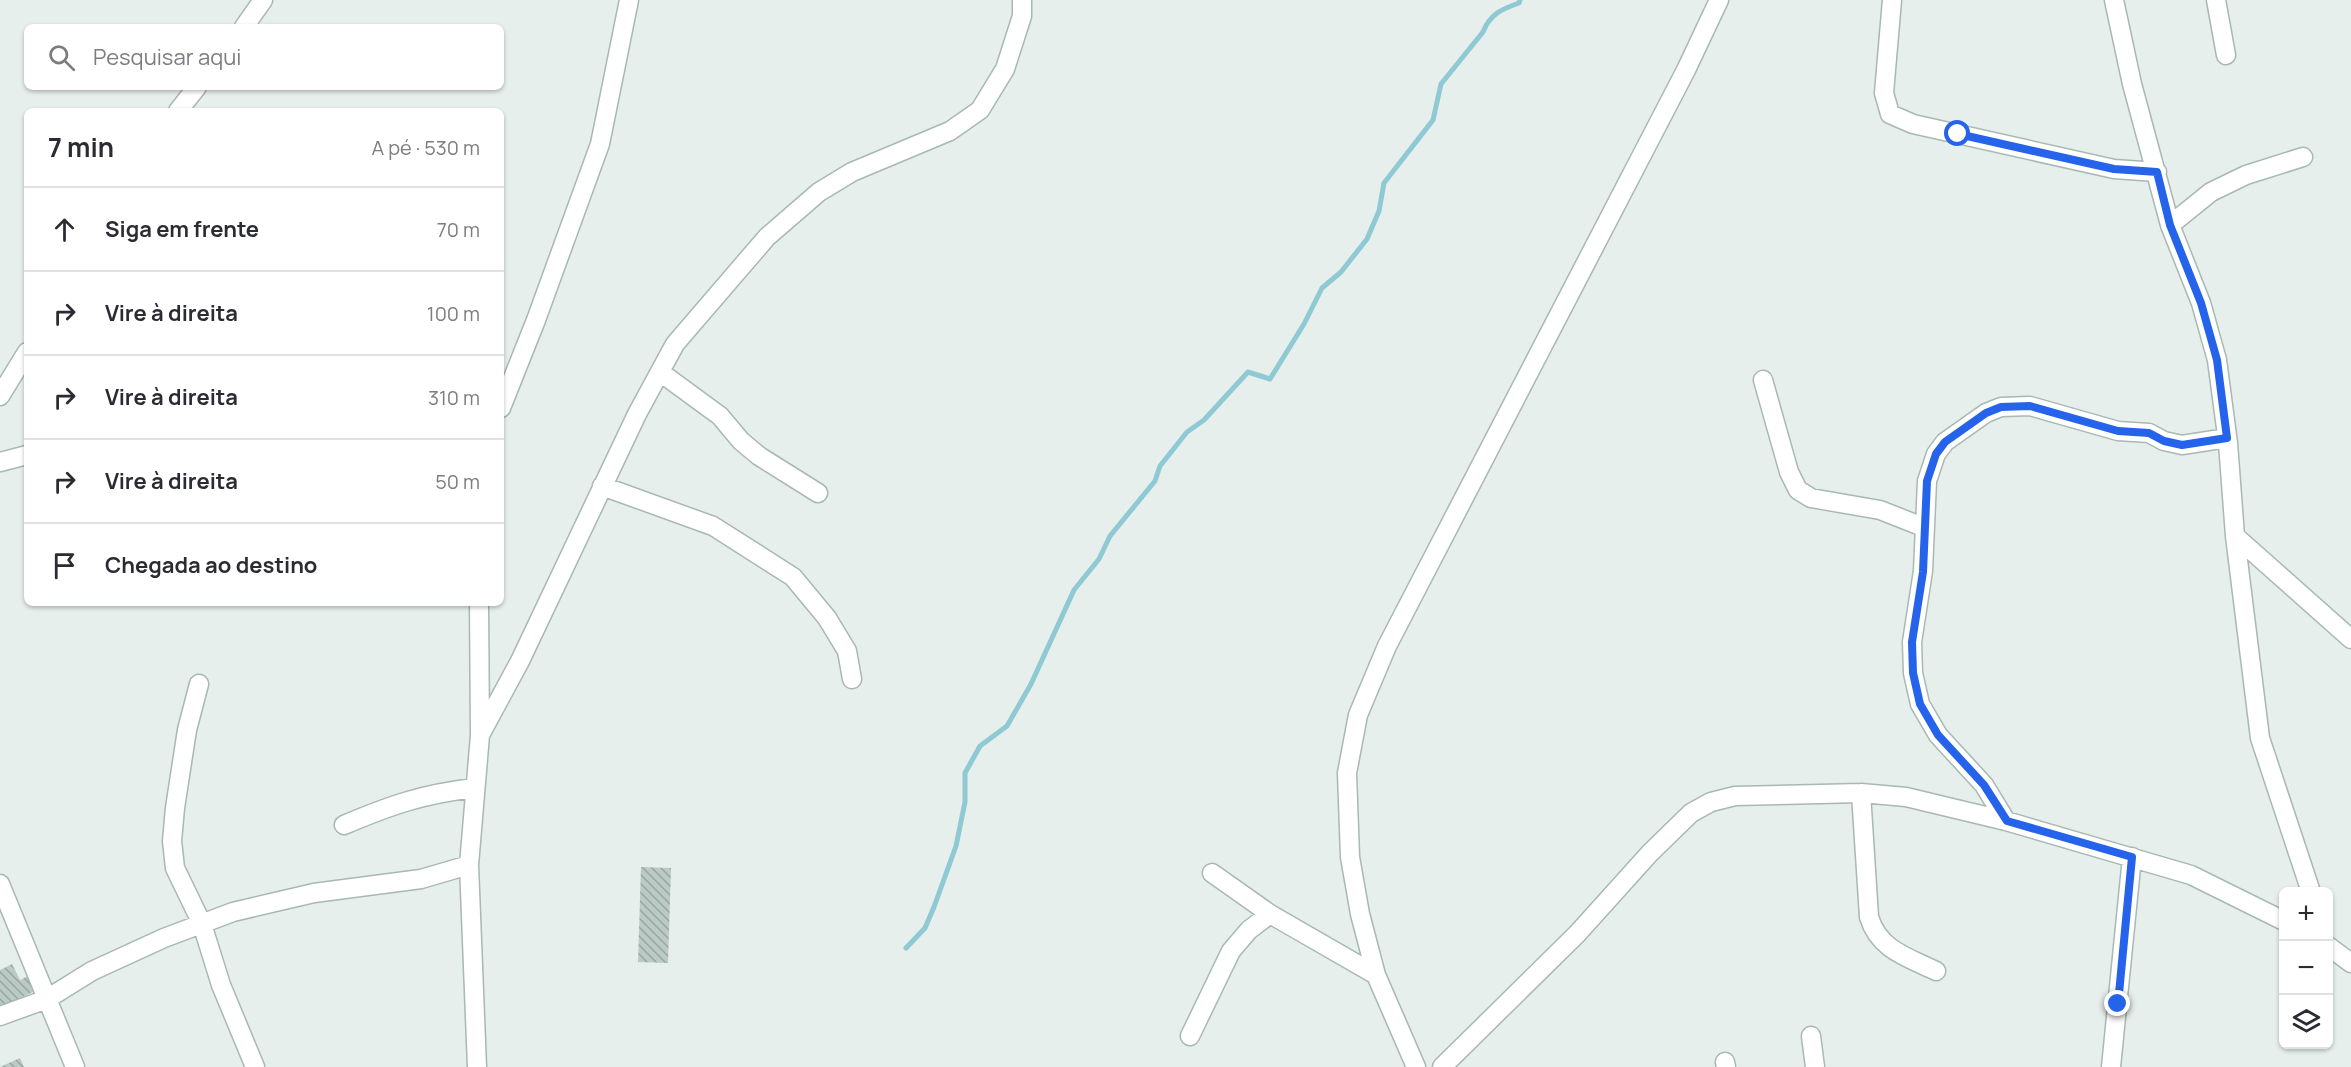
<!DOCTYPE html>
<html lang="pt">
<head>
<meta charset="utf-8">
<style>
  :root { --surface:#fff; --page:#f2f2f3; --text:#2b2b33; --muted:#7c7c81; --line:#e1e1e2 }
  body { margin:0; font-family:Manrope,sans-serif; background:var(--page); color:var(--text) }
  .controls { position:absolute; right:18px; bottom:18px; display:grid; overflow:hidden; border-radius:9px; box-shadow:0 2px 4px #0004 }
  .controls button { width:54px; height:54px; display:grid; place-items:center; padding:0; border:0; border-bottom:2px solid var(--line); background:var(--surface); color:var(--text); font:30px sans-serif }
  .stop { position:absolute; width:18px; height:18px; margin:-14px; border:4px solid #2563eb; border-radius:50%; background:#fff }
  .stop.end { background:#2563eb; border-color:#fff; box-shadow:0 2px 6px #0008 }
  .list { margin:0; padding:0; list-style:none }
  h2 { display:flex; justify-content:space-between; align-items:center; height:78px; margin:0; padding:0 24px; font-size:26px }
  h2 small { font-size:20px; font-weight:400; color:var(--muted) }
  .list li { display:grid; grid-template-columns:39px 1fr auto; gap:18px; align-items:center; box-sizing:border-box; height:84px; padding:0 24px; border-top:2px solid var(--line) }
  .list b { display:block; font-size:22px; white-space:nowrap }
  .list em { font-size:20px; font-style:normal; color:var(--muted) }
  .icon { flex:none; width:33px; height:33px; fill:none; stroke:currentColor; stroke-width:2; stroke-linecap:round; stroke-linejoin:round }
  .map { position:relative; flex:none; width:2351px; height:1067px; overflow:hidden }
  .search { position:absolute; background:var(--surface); box-shadow:0 2px 4px #0004; left:24px; top:24px; width:480px; height:66px; display:flex; align-items:center; gap:15px; box-sizing:border-box; padding:0 21px; border-radius:9px; color:var(--muted); font-size:22px }
  .panel { position:absolute; background:var(--surface); box-shadow:0 2px 4px #0004; left:24px; top:108px; width:480px; height:498px; border-radius:9px }
  .map>svg:first-child { display:block }
  .lines { fill:none; stroke-linecap:round; stroke-linejoin:round }
  .stream { stroke:#8ec9d4; stroke-width:5 }
  .building { fill:url(#building-back-hatch) }
  .street-casing { stroke:#a8b8b2; stroke-width:21 }
  .street { stroke:#fff; stroke-width:18 }
  .route { stroke:#2563eb; stroke-width:8 }
</style>
</head>
<body>
<div class="map">
<svg width="2351" height="1067" viewBox="0 0 2351 1067">
  <defs>
    <pattern id="building-back-hatch" width="6" height="6" patternUnits="userSpaceOnUse" patternTransform="scale(1.5)"><rect width="6" height="6" fill="#bbcac4"/><path d="M-1 5l2 2M0 0l6 6M5-1l2 2" fill="none" stroke="#98a6a0"/></pattern>
  </defs>
  <rect width="100%" height="100%" fill="#e6efeb"/>
  <g class="lines">
    <path class="stream" d="M 906,948 L 925,928 L 934,907 L 956,846 L 965,802 L 965,773 L 980,746 L 1007,726 L 1031,684 L 1074,590 L 1099,559 L 1110,536 L 1155,481 L 1160,466 L 1187,432 L 1204,420 L 1248,372 L 1270,379 L 1304,324 L 1322,288 L 1341,272 L 1367,239 L 1379,211 L 1384,183 L 1433,120 L 1441,84 L 1483,32 C 1490,14 1502,9 1519,3 L 1520,0"/>
  </g>
  <path class="building" d="M 641,867 L 671,868 L 668,963 L 638,962 Z
    M 12,964 L 20,980 L 28,976 L 35,991 L 0,1007 L 0,970 Z
    M 20,1058 L 24,1067 L 0,1067 Z"/>
  <g class="lines">
    <defs>
      <path id="street" d="M 1892,0 L 1884,93 L 1890,114 L 1913,124 L 2114,169 L 2157,172
        M 2114,0 L 2132,84 L 2170,225 L 2201,303 L 2217,360 L 2228,443 L 2235,536 L 2260,738 L 2311,892
        M 2216,0 L 2226,55
        M 244,27 L 263,0
        M 178,111 L 197,87
        M 2170,225 L 2211,192 L 2246,175 L 2303,157
        M 660,372 L 720,416 L 741,441 L 759,456 L 818,493
        M 1763,380 L 1789,472 L 1798,490 L 1811,498 L 1880,510 L 1923,527
        M 0,396 L 27,352
        M 501,408 L 536,320 L 600,144 L 629,0
        M 0,462 L 27,455
        M 602,486 L 713,526 L 793,577 L 827,618 L 847,651 L 852,679
        M 2235,536 L 2351,639
        M 199,684 L 187,730 L 175,808 L 172,841 L 175,868 L 202,924 L 221,985 L 255,1067
        M 480,735 L 520,661 L 637,414 L 675,344 L 767,237 L 819,192 L 852,172 L 950,131 L 980,110 L 1005,69 L 1022,16 L 1022,0
        M 1861,793 L 1869,917 C 1879,950 1907,957 1936,971
        M 2006,821 L 1984,785 L 1938,735 L 1920,704 L 1913,673 L 1912,642 L 1923,571 L 1927,481 L 1936,454 L 1945,442 L 1986,413 L 2001,407 L 2030,406 L 2118,431 L 2149,433 L 2164,441 L 2182,445 L 2227,438
        M 344,825 C 391,805 423,794 474,788
        M 1212,873 L 1270,914 L 1376,975
        M 0,884 L 75,1067
        M 2328,946 L 2351,963
        M 0,1016 L 47,999 L 92,971 L 164,938 L 233,912 L 314,893 L 421,879 L 469,865
        M 1190,1036 L 1231,951 L 1249,930 L 1270,914
        M 1811,1036 L 1815,1067
        M 1725,1062 L 1726,1067
        M 477,1067 L 469,865 L 480,735 L 479,603
        M 1416,1067 L 1376,975 L 1360,914 L 1350,857 L 1347,773 L 1358,715 L 1387,646 L 1686,70 L 1719,0
        M 1442,1067 L 1577,934 L 1650,853 L 1691,813 L 1711,802 L 1735,796 L 1861,793 L 1906,797 L 2006,821 L 2191,875 L 2284,921
        M 2111,1067 L 2132,857"/>
    </defs>
    <use href="#street" class="street-casing"/>
    <use href="#street" class="street"/>
  </g>
  <g class="lines">
    <path class="route" d="M 1958,134 L 2114,169 L 2157,172 L 2170,225 L 2201,303 L 2217,360 L 2227,438 L 2182,445 L 2164,441 L 2149,433 L 2118,431 L 2030,406 L 2001,407 L 1986,413 L 1945,442 L 1936,454 L 1927,481 L 1923,572 L 1912,642 L 1913,673 L 1920,704 L 1938,735 L 1984,785 L 2007,821 L 2132,857 L 2118,1004"/>
  </g>
</svg>
<div class="controls">
<button>+</button>
<button>−</button>
<button><svg class="icon" aria-label="layers" viewBox="0 0 24 24"><path d="M12 4l9 5-9 5-9-5zM3 14l9 5 9-5"/></svg></button>
</div>
<div class="stop" style="left:1958px;top:134px"></div>
<div class="stop end" style="left:2118px;top:1004px"></div>
<div class="search"><svg class="icon" aria-label="search" viewBox="0 0 24 24"><circle cx="10" cy="10" r="6"/><path d="M15 15l6 6"/></svg>Pesquisar aqui</div>
<section class="panel">
<h2>7 min<small>A pé · 530 m</small></h2>
<ul class="list">
<li><svg class="icon" aria-label="ahead" viewBox="0 0 24 24"><path d="M12 20V5M6 11l6-6 6 6"/></svg><div><b>Siga em frente</b></div><em>70 m</em></li>
<li><svg class="icon" aria-label="right" viewBox="0 0 24 24"><path d="M7 20v-9h11M14 6l5 5-5 5"/></svg><div><b>Vire à direita</b></div><em>100 m</em></li>
<li><svg class="icon" aria-label="right" viewBox="0 0 24 24"><path d="M7 20v-9h11M14 6l5 5-5 5"/></svg><div><b>Vire à direita</b></div><em>310 m</em></li>
<li><svg class="icon" aria-label="right" viewBox="0 0 24 24"><path d="M7 20v-9h11M14 6l5 5-5 5"/></svg><div><b>Vire à direita</b></div><em>50 m</em></li>
<li><svg class="icon" aria-label="arrive" viewBox="0 0 24 24"><path d="M6 21V4h12l-3 4 3 4H6"/></svg><div><b>Chegada ao destino</b></div></li>
</ul>
</section>
</div>
</body>
</html>
